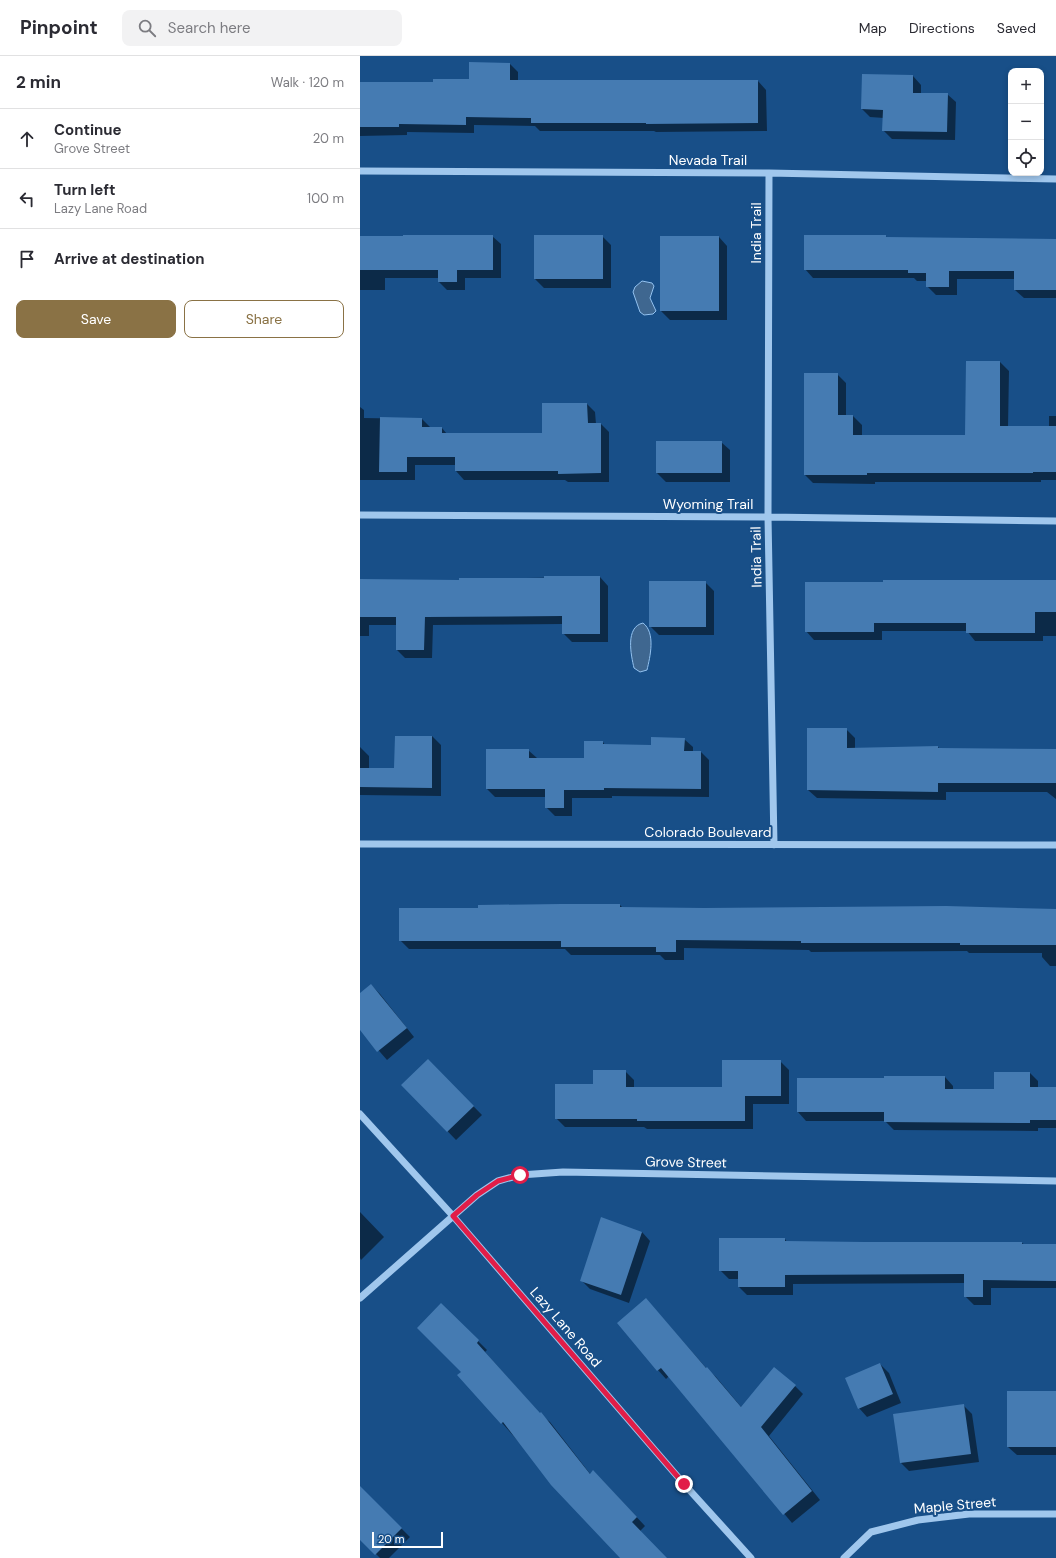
<!DOCTYPE html>
<html lang="en">
<head>
<meta charset="utf-8">
<style>
  :root { --surface:#fff; --page:#f2f2f3; --text:#2b2b33; --muted:#7c7c81; --line:#e1e1e2; --accent:#8a7245 }
  body { margin:0; font-family:"DM Sans",sans-serif; background:var(--page); color:var(--text) }
  .controls { position:absolute; right:12px; top:12px; display:grid; overflow:hidden; border-radius:8px; box-shadow:0 2px 6px #0003 }
  .controls button { width:36px; height:36px; display:grid; place-items:center; padding:0; border:0; border-bottom:1px solid var(--line); background:var(--surface); color:var(--text); font:20px sans-serif }
  .scale { position:absolute; left:12px; bottom:10px; width:71px; box-sizing:border-box; padding-left:4px; border:2px solid #fff; border-top:0; font-size:11px; line-height:14px; white-space:nowrap; color:#fff; -webkit-text-stroke:3px #184f88; paint-order:stroke }
  .stop { position:absolute; width:12px; height:12px; margin:-9px; border:3px solid #e11d48; border-radius:50%; background:#fff }
  .stop.end { background:#e11d48; border-color:#fff; box-shadow:0 1px 4px #0008 }
  .list { margin:0; padding:0; list-style:none }
  h2 { display:flex; justify-content:space-between; align-items:center; height:52px; margin:0; padding:0 16px; font-size:17px }
  h2 small { font-size:13px; font-weight:400; color:var(--muted) }
  .list li { display:grid; grid-template-columns:26px 1fr auto; gap:12px; align-items:center; box-sizing:border-box; height:60px; padding:0 16px; border-top:1px solid var(--line) }
  .list b { display:block; font-size:15px; white-space:nowrap }
  .list p { margin:0; font-size:13px; white-space:nowrap; color:var(--muted) }
  .list em { font-size:13px; font-style:normal; color:var(--muted) }
  .actions { display:flex; gap:8px; padding:12px 16px }
  .actions a { flex:1; padding:9px 0; border:1px solid var(--accent); border-radius:8px; text-align:center; font-size:14px; color:var(--accent) }
  .actions .main { background:var(--accent); color:#fff }
  .icon { flex:none; width:22px; height:22px; fill:none; stroke:currentColor; stroke-width:2; stroke-linecap:round; stroke-linejoin:round }
  .map { position:relative; flex:none; width:696px; height:1502px; overflow:hidden }
  header { display:flex; align-items:center; gap:24px; box-sizing:border-box; height:56px; padding:0 20px; background:var(--surface); border-bottom:1px solid var(--line) }
  header strong { font-size:19px }
  nav { display:flex; gap:22px; margin-inline-start:auto; font-size:14px }
  .search { width:280px; height:36px; background:var(--page); display:flex; align-items:center; gap:10px; box-sizing:border-box; padding:0 14px; border-radius:8px; color:var(--muted); font-size:15px }
  main { display:flex }
  aside { flex:1; background:var(--surface) }
  .map>svg:first-child { display:block }
  .water { fill:#3f6790; stroke:#93c2f0 }
  .shadow { fill:#0007 }
  .building { fill:#457bb2 }
  .lines { fill:none; stroke-linecap:round; stroke-linejoin:round }
  .minor { stroke:#a0c7ed; stroke-width:7 }
  .route { stroke:#e11d48; stroke-width:5 }
  .labels { text-anchor:middle; dominant-baseline:central; stroke-width:4; stroke-linejoin:round; paint-order:stroke }
  .street-label { font-size:14px; fill:#fff; stroke:#184f88 }
</style>
</head>
<body>
<header>
<strong>Pinpoint</strong>
<div class="search"><svg class="icon" aria-label="search" viewBox="0 0 24 24"><circle cx="10" cy="10" r="6"/><path d="M15 15l6 6"/></svg>Search here</div>
<nav><a>Map</a><a>Directions</a><a>Saved</a></nav>
</header>
<main>
<aside>
<h2>2 min<small>Walk · 120 m</small></h2>
<ul class="list">
<li><svg class="icon" aria-label="ahead" viewBox="0 0 24 24"><path d="M12 20V5M6 11l6-6 6 6"/></svg><div><b>Continue</b><p>Grove Street</p></div><em>20 m</em></li>
<li><svg class="icon" aria-label="left" viewBox="0 0 24 24"><path d="M17 20v-9H6M10 6l-5 5 5 5"/></svg><div><b>Turn left</b><p>Lazy Lane Road</p></div><em>100 m</em></li>
<li><svg class="icon" aria-label="arrive" viewBox="0 0 24 24"><path d="M6 21V4h12l-3 4 3 4H6"/></svg><div><b>Arrive at destination</b></div></li>
</ul>
<div class="actions"><a class="main">Save</a><a>Share</a></div>
</aside>
<div class="map">
<svg width="696" height="1502" viewBox="0 0 696 1502">
  <rect width="100%" height="100%" fill="#184f88"/>
  <path class="water" d="M 282,225 L 292,227 L 294,230 L 290,242 L 296,255 L 293,258 L 284,259 L 280,256 L 273,236 L 275,231 Z
    M 283,567 C 296,577 290,601 287,614 L 280,616 L 274,612 C 271,599 265,571 283,567 Z"/>
  <path class="shadow" d="M 150,8 L 158,16 L 158,25 L 398,25 L 406,34 L 407,75 L 296,76 L 294,75 L 180,75 L 175,70 L 114,69 L 114,77 L 47,76 L 47,79 L 0,80 L 0,27 L 74,27 L 110,24 Z
    M 553,20 L 561,29 L 561,38 L 587,38 L 596,46 L 595,84 L 532,83 L 523,74 L 524,62 L 510,61 L 502,53 Z
    M 132,180 L 141,188 L 141,222 L 105,222 L 105,234 L 87,234 L 79,226 L 79,222 L 25,222 L 25,234 L 0,234 L 0,181 Z
    M 242,180 L 251,189 L 251,232 L 184,232 L 175,223 Z
    M 525,180 L 528,182 L 696,184 L 696,242 L 664,242 L 655,234 L 655,223 L 597,223 L 597,239 L 576,239 L 567,230 L 567,225 L 557,225 L 554,222 L 453,222 L 445,213 Z
    M 359,181 L 367,190 L 367,264 L 310,264 L 301,255 Z
    M 607,306 L 640,306 L 649,315 L 648,371 L 689,371 L 689,360 L 696,360 L 696,424 L 681,424 L 681,426 L 515,426 L 515,428 L 453,427 L 445,419 L 477,318 L 486,327 L 486,360 L 493,360 L 502,369 L 502,380 L 606,380 Z
    M 227,348 L 235,356 L 236,368 L 241,368 L 249,376 L 249,426 L 208,426 L 205,424 L 104,424 L 96,415 L 96,409 L 55,409 L 55,424 L 0,424 L 0,351 L 4,354 L 4,362 L 62,363 L 70,371 L 82,372 L 87,378 L 183,378 Z
    M 297,386 L 361,386 L 370,394 L 370,426 L 306,426 L 297,417 Z
    M 240,521 L 248,530 L 248,586 L 212,586 L 203,577 L 203,568 L 73,569 L 72,602 L 45,602 L 37,594 L 37,569 L 9,569 L 9,580 L 0,580 L 0,524 L 100,525 L 100,523 Z
    M 696,525 L 696,580 L 683,580 L 683,585 L 615,585 L 607,575 L 522,575 L 522,584 L 454,584 L 446,575 Z
    M 345,526 L 354,535 L 354,579 L 299,579 L 290,570 Z
    M 486,673 L 495,682 L 495,693 L 578,691 L 580,693 L 696,693 L 696,743 L 687,736 L 586,736 L 586,744 L 457,742 L 448,734 Z
    M 36,680 L 72,680 L 81,689 L 81,740 L 0,739 L 0,691 L 9,700 L 9,713 L 35,713 Z
    M 324,683 L 333,691 L 333,696 L 341,696 L 349,704 L 349,741 L 252,740 L 252,742 L 212,742 L 212,760 L 195,760 L 186,751 L 186,741 L 135,741 L 127,733 L 168,694 L 177,702 L 225,703 L 243,686 L 245,689 L 292,690 Z
    M 260,849 L 263,852 L 344,853 L 586,851 L 696,854 L 696,910 L 690,910 L 682,901 L 682,897 L 609,897 L 607,895 L 451,896 L 449,894 L 324,892 L 324,904 L 305,904 L 300,899 L 211,899 L 205,893 L 49,893 L 40,884 L 119,853 L 119,850 Z
    M 11,929 L 20,938 L 54,981 L 27,1004 L 0,973 L 0,938 Z
    M 68,1004 L 122,1059 L 96,1084 L 43,1029 Z
    M 420,1005 L 429,1014 L 429,1048 L 393,1048 L 393,1073 L 287,1073 L 284,1071 L 205,1071 L 196,1062 L 234,1029 L 265,1015 L 274,1024 L 274,1032 L 363,1032 Z
    M 670,1017 L 678,1025 L 678,1032 L 696,1032 L 696,1072 L 678,1072 L 678,1075 L 534,1074 L 525,1065 L 446,1065 L 438,1056 L 525,1023 L 585,1021 L 593,1030 L 593,1034 L 635,1034 Z
    M 0,1156 L 24,1181 L 1,1204 L 0,1202 Z
    M 282,1176 L 290,1185 L 269,1247 L 230,1233 L 221,1224 Z
    M 425,1183 L 427,1186 L 662,1187 L 665,1189 L 696,1189 L 696,1232 L 631,1232 L 631,1249 L 614,1249 L 605,1240 L 605,1227 L 433,1228 L 433,1239 L 387,1239 L 379,1231 L 379,1223 L 369,1223 L 360,1214 Z
    M 286,1243 L 347,1313 L 356,1321 L 382,1352 L 435,1330 L 443,1338 L 409,1380 L 460,1444 L 432,1467 L 309,1320 L 306,1323 L 298,1314 Z
    M 81,1248 L 127,1294 L 125,1296 L 180,1358 L 190,1366 L 231,1419 L 242,1424 L 285,1470 L 280,1475 L 305,1502 L 261,1502 L 142,1367 L 102,1316 Z
    M 520,1308 L 529,1317 L 541,1347 L 507,1361 L 499,1352 Z
    M 696,1336 L 696,1399 L 657,1399 L 648,1391 Z
    M 604,1350 L 612,1358 L 619,1406 L 549,1415 L 541,1407 Z
    M 0,1431 L 50,1481 L 29,1502 L 20,1502 L 0,1482 Z"/>
  <path class="building" d="M 109,6 L 150,7 L 150,24 L 398,24 L 398,67 L 286,68 L 286,67 L 171,67 L 171,62 L 106,61 L 106,69 L 39,68 L 39,71 L 0,71 L 0,26 L 73,26 L 73,23 L 109,23 Z
    M 502,18 L 553,19 L 553,37 L 588,37 L 587,76 L 522,75 L 523,54 L 501,53 Z
    M 43,179 L 133,179 L 133,214 L 97,214 L 97,226 L 78,226 L 78,214 L 0,214 L 0,180 L 43,180 Z
    M 174,179 L 243,179 L 243,223 L 174,223 Z
    M 444,179 L 526,179 L 526,181 L 696,183 L 696,234 L 654,234 L 654,215 L 589,215 L 589,231 L 566,231 L 566,217 L 548,217 L 548,214 L 444,214 Z
    M 300,180 L 359,180 L 359,255 L 300,255 Z
    M 606,305 L 640,305 L 640,370 L 696,370 L 696,416 L 673,416 L 673,417 L 507,417 L 507,419 L 444,419 L 444,317 L 478,317 L 478,359 L 493,359 L 493,379 L 605,379 Z
    M 182,347 L 227,347 L 228,367 L 241,367 L 241,417 L 198,418 L 198,415 L 95,415 L 95,401 L 47,401 L 47,416 L 19,416 L 20,361 L 62,362 L 62,371 L 82,371 L 82,377 L 182,377 Z
    M 296,385 L 362,385 L 362,417 L 296,417 Z
    M 184,520 L 240,520 L 240,578 L 202,578 L 202,560 L 65,561 L 64,594 L 36,594 L 36,561 L 0,561 L 0,523 L 99,524 L 99,522 L 184,522 Z
    M 523,524 L 696,524 L 696,556 L 675,556 L 675,577 L 606,577 L 606,567 L 514,567 L 514,576 L 445,576 L 445,526 L 523,526 Z
    M 289,525 L 346,525 L 346,571 L 289,571 Z
    M 447,672 L 487,672 L 487,692 L 578,690 L 578,692 L 696,693 L 696,727 L 578,727 L 578,736 L 447,734 Z
    M 35,680 L 72,680 L 72,732 L 0,731 L 0,712 L 34,712 Z
    M 291,681 L 325,682 L 324,695 L 341,695 L 341,733 L 244,732 L 244,734 L 204,734 L 204,752 L 185,752 L 185,733 L 126,733 L 126,693 L 169,693 L 169,702 L 224,702 L 224,685 L 243,685 L 243,688 L 291,689 Z
    M 201,848 L 260,848 L 260,851 L 344,852 L 586,850 L 696,853 L 696,889 L 600,889 L 600,887 L 441,887 L 441,885 L 316,884 L 316,896 L 296,896 L 296,891 L 201,891 L 201,885 L 39,885 L 39,852 L 118,852 L 118,849 Z
    M 11,928 L 47,972 L 17,996 L 0,974 L 0,937 Z
    M 68,1003 L 114,1050 L 87,1076 L 41,1029 Z
    M 362,1004 L 421,1004 L 421,1040 L 385,1040 L 385,1065 L 277,1065 L 277,1063 L 195,1063 L 195,1028 L 233,1028 L 233,1014 L 266,1014 L 266,1031 L 362,1031 Z
    M 634,1016 L 670,1016 L 670,1031 L 696,1031 L 696,1064 L 670,1064 L 670,1067 L 524,1066 L 524,1056 L 437,1056 L 437,1022 L 524,1022 L 524,1020 L 585,1020 L 585,1033 L 634,1033 Z
    M 241,1161 L 282,1176 L 261,1239 L 220,1225 Z
    M 359,1182 L 425,1182 L 425,1185 L 505,1186 L 662,1186 L 662,1188 L 696,1188 L 696,1225 L 623,1224 L 623,1241 L 604,1241 L 604,1218 L 425,1219 L 425,1231 L 378,1231 L 378,1215 L 359,1215 Z
    M 286,1242 L 346,1312 L 347,1311 L 381,1351 L 414,1311 L 436,1329 L 401,1371 L 452,1435 L 423,1459 L 301,1312 L 297,1315 L 257,1267 Z
    M 81,1247 L 119,1284 L 117,1287 L 180,1357 L 181,1356 L 230,1418 L 233,1414 L 277,1461 L 272,1466 L 307,1502 L 260,1502 L 191,1429 L 143,1366 L 141,1368 L 97,1319 L 101,1316 L 57,1272 Z
    M 520,1307 L 533,1338 L 498,1353 L 485,1322 Z
    M 647,1335 L 696,1335 L 696,1391 L 647,1391 Z
    M 604,1348 L 611,1398 L 540,1407 L 533,1358 Z
    M 0,1430 L 42,1472 L 15,1499 L 0,1484 Z"/>
  <g class="lines">
    <path class="minor" d="M 0,115 L 409,117 L 696,123
      M 409,117 L 408,461 L 414,789
      M 0,459 L 408,461 L 696,465
      M 0,788 L 696,789
      M 0,1058 L 93,1160 L 324,1428 L 391,1502
      M 0,1242 L 117,1139 L 138,1125 L 160,1119 L 203,1116 L 696,1125
      M 484,1502 L 511,1476 L 558,1464 L 609,1458 L 696,1458"/>
  </g>
  <g class="lines">
    <path class="route" d="M 160,1119 L 138,1125 L 117,1139 L 93,1160 L 324,1428"/>
  </g>
  <g class="labels">
    <g class="street-label">
      <text x="348" y="104">Nevada Trail</text>
      <text transform="translate(396 177) rotate(-90)">India Trail</text>
      <text x="348" y="448">Wyoming Trail</text>
      <text transform="translate(396 501) rotate(-91)">India Trail</text>
      <text x="348" y="776">Colorado Boulevard</text>
      <text transform="translate(326 1106) rotate(1)">Grove Street</text>
      <text transform="translate(206 1271) rotate(49)">Lazy Lane Road</text>
      <text transform="translate(595 1449) rotate(-5)">Maple Street</text>
    </g>
  </g>
</svg>
<div class="controls">
<button>+</button>
<button>−</button>
<button><svg class="icon" aria-label="locate" viewBox="0 0 24 24"><circle cx="12" cy="12" r="6"/><path d="M12 2v4M12 18v4M2 12h4M18 12h4"/></svg></button>
</div>
<div class="scale">20 m</div>
<div class="stop" style="left:160px;top:1119px"></div>
<div class="stop end" style="left:324px;top:1428px"></div>
</div>
</main>
</body>
</html>
